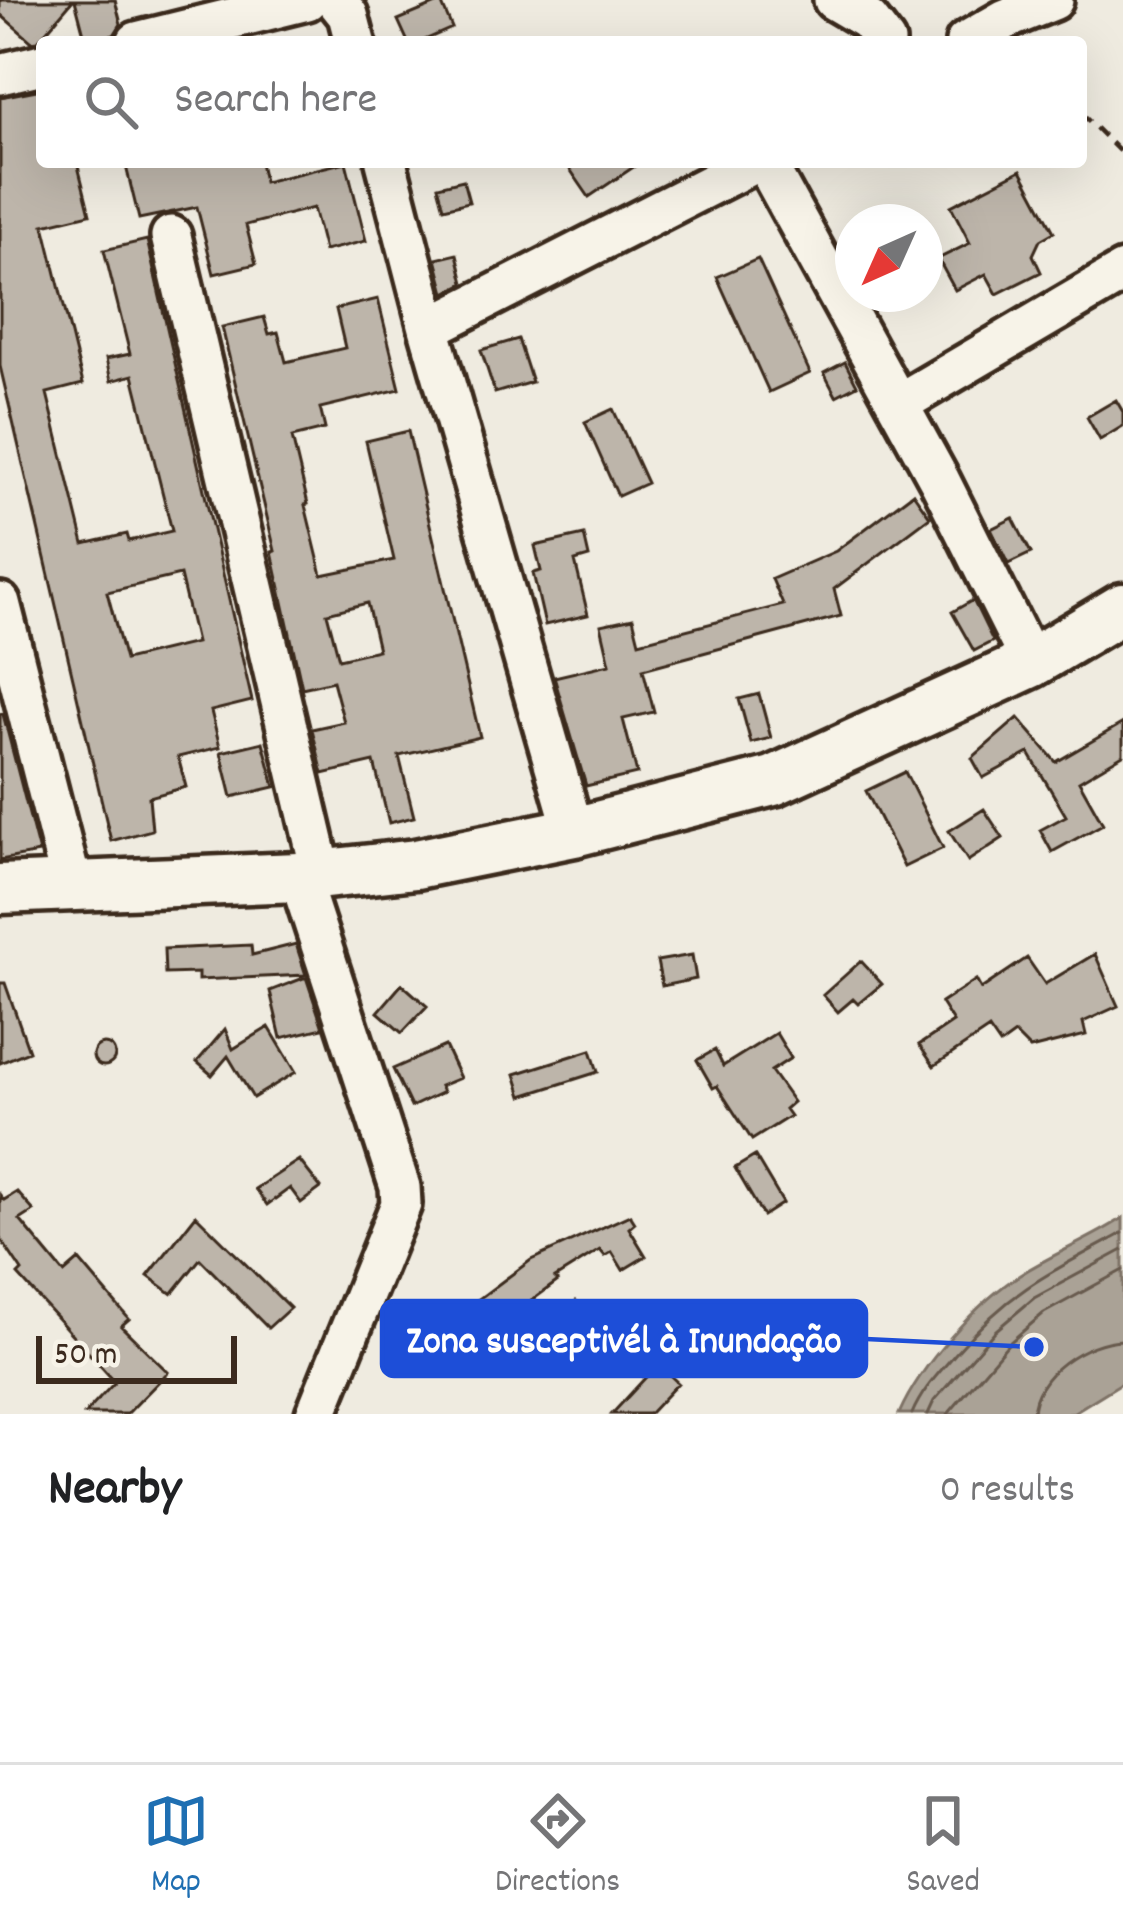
<!DOCTYPE html>
<html lang="en">
<head>
<meta charset="utf-8">
<style>
  :root { --surface:#fff; --page:#f6f6f6; --text:#202124; --muted:#757577; --line:#e0e0e0; --accent:#1f6fb2 }
  body { margin:0; font-family:Dekko,sans-serif; background:var(--page); color:var(--text) }
  .compass { position:absolute; left:835px; top:204px; width:108px; height:108px; border-radius:50%; background:var(--surface); box-shadow:0 12px 48px #0002; rotate:225deg }
  .scale { position:absolute; left:36px; bottom:30px; width:201px; box-sizing:border-box; padding-left:12px; border:6px solid #3b2a1e; border-top:0; font-size:33px; line-height:42px; white-space:nowrap; color:#3b2a1e; -webkit-text-stroke:9px #f7f3e8; paint-order:stroke }
  .list { margin:0; padding:0; list-style:none }
  h2 { display:flex; justify-content:space-between; align-items:center; height:156px; margin:0; padding:0 48px; font-size:51px }
  h2 small { font-size:39px; font-weight:400; color:var(--muted) }
  .icon { flex:none; width:66px; height:66px; fill:none; stroke:currentColor; stroke-width:2; stroke-linecap:round; stroke-linejoin:round }
  .map { position:relative; flex:none; width:1123px; height:1414px; overflow:hidden }
  .search { position:absolute; background:var(--surface); box-shadow:0 12px 48px #0002; left:36px; right:36px; top:36px; height:132px; display:flex; align-items:center; gap:30px; box-sizing:border-box; padding:0 42px; border-radius:12px; color:var(--muted); font-size:45px }
  .sheet { height:348px; background:var(--surface) }
  nav { display:flex; justify-content:space-around; align-items:center; box-sizing:border-box; height:168px; border-top:3px solid var(--line); background:var(--surface); font-size:33px; color:var(--muted) }
  nav a { display:grid; justify-items:center; gap:6px }
  nav .on { color:var(--accent) }
  .map>svg:first-child { display:block }
  .water { fill:#aaa296; stroke:#7e7266; stroke-width:3 }
  .lines { fill:none; stroke-linecap:round; stroke-linejoin:round }
  .shore { stroke:#675a4e; stroke-width:3 }
  .building { fill:#bdb5aa; stroke:#3b2a1e; stroke-width:3; fill-rule:evenodd }
  .minor-casing { stroke:#3b2a1e; stroke-width:48 }
  .major-casing { stroke:#3b2a1e; stroke-width:57 }
  .path { stroke:#3b2a1e; stroke-width:4.5; stroke-dasharray:12 9; stroke-linecap:butt }
  .minor { stroke:#f7f3e8; stroke-width:39 }
  .major { stroke:#f7f3e8; stroke-width:48 }
  .leader { fill:none; stroke:#1d4ed8; stroke-width:4.5 }
  .callout-dot { fill:#1d4ed8; stroke:#f7f3e8; stroke-width:4.5 }
  .callout { fill:#1d4ed8; stroke:#1d4ed8; stroke-width:4.5 }
  .callout-label { font-size:39px; text-anchor:middle; font-weight:bold; fill:#fff }
</style>
</head>
<body>
<div class="map">
<svg width="1123" height="1414" viewBox="0 0 1123 1414">
  <rect width="100%" height="100%" fill="#efebe0"/>
  <filter id="ink" filterUnits="userSpaceOnUse"><feTurbulence type="fractalNoise" baseFrequency=".00833" numOctaves="2"/><feDisplacementMap in="SourceGraphic" scale="24" xChannelSelector="R" yChannelSelector="G"/><feConvolveMatrix kernelMatrix="1 2 1 2 8 2 1 2 1" color-interpolation-filters="sRGB"/></filter>
  <g filter="url(#ink)">
    <path class="water" d="M 1123,1218 L 1123,1382 L 1071,1414 L 899,1414 C 920,1366 978,1300 1023,1273 C 1055,1253 1091,1239 1123,1218 Z"/>
    <g class="lines">
      <path class="shore" d="M 912,1414 C 922,1390 939,1373 956,1353 C 1010,1290 1052,1271 1123,1233
        M 928,1414 L 934,1401 L 995,1331 L 1034,1298 L 1123,1250
        M 948,1414 L 1008,1344 L 1044,1313 L 1123,1270
        M 1033,1414 C 1034,1374 1085,1341 1123,1340"/>
    </g>
    <path class="building" d="M 0,0 L 73,0 L 38,41 L 32,42 L 0,14 Z
      M 75,0 L 115,0 L 121,24 L 114,35 L 86,42 Z
      M 441,2 L 452,28 L 420,42 L 408,42 L 398,20 Z
      M 42,89 L 42,162 L 77,162 L 90,214 L 44,225 L 83,384 L 47,393 L 84,544 L 127,534 L 129,541 L 172,531 L 133,375 L 111,381 L 106,359 L 130,354 L 104,250 L 147,240 L 252,701 L 211,711 L 220,747 L 178,757 L 186,787 L 149,797 L 152,830 L 111,841 L 0,366 L 0,97 ZM 180,575 L 196,643 L 125,660 L 107,592 Z
      M 125,162 L 260,162 L 264,182 L 346,162 L 366,241 L 324,251 L 313,208 L 246,225 L 256,264 L 214,274 L 197,207 L 139,219 Z
      M 565,162 L 641,162 L 589,197 Z
      M 1021,170 L 1054,232 L 1040,240 L 1033,255 L 1041,272 L 997,294 L 986,274 L 955,290 L 938,259 L 970,243 L 951,206 Z
      M 463,180 L 469,202 L 444,208 L 438,186 Z
      M 457,254 L 464,283 L 445,293 L 436,259 Z
      M 758,259 L 810,373 L 769,392 L 717,277 Z
      M 378,299 L 400,389 L 320,408 L 325,429 L 292,437 L 308,504 L 305,505 L 322,575 L 394,560 L 366,441 L 408,431 L 480,737 L 399,756 L 414,817 L 389,823 L 374,762 L 323,774 L 312,729 L 344,722 L 333,681 L 302,688 L 272,552 L 275,551 L 222,327 L 264,317 L 269,334 L 278,332 L 286,362 L 345,348 L 336,309 ZM 367,603 L 378,650 L 339,659 L 327,613 Z
      M 518,339 L 532,382 L 495,393 L 481,350 Z
      M 845,362 L 857,385 L 836,396 L 824,373 Z
      M 1116,400 L 1123,412 L 1123,426 L 1100,440 L 1087,417 Z
      M 613,409 L 647,483 L 618,496 L 585,422 Z
      M 913,493 L 930,517 L 834,589 L 841,616 L 643,669 L 654,712 L 623,719 L 637,774 L 586,786 L 554,677 L 610,664 L 601,625 L 633,618 L 639,642 L 783,605 L 772,579 L 836,551 Z
      M 1013,518 L 1031,553 L 1008,564 L 991,529 Z
      M 584,535 L 589,557 L 575,561 L 588,615 L 545,625 L 533,573 L 541,571 L 535,546 Z
      M 973,600 L 993,641 L 974,651 L 952,612 Z
      M 759,694 L 771,738 L 751,743 L 739,699 Z
      M 0,714 L 3,714 L 39,853 L 0,860 Z
      M 1018,718 L 1056,762 L 1123,723 L 1123,755 L 1079,781 L 1103,824 L 1052,852 L 1040,830 L 1066,816 L 1029,753 L 983,778 L 972,758 Z
      M 263,742 L 275,787 L 232,797 L 221,752 Z
      M 905,772 L 943,848 L 904,867 L 866,791 Z
      M 984,809 L 1003,838 L 968,861 L 949,831 Z
      M 296,944 L 306,975 L 198,980 L 198,973 L 165,974 L 164,949 L 251,945 L 252,955 Z
      M 1095,954 L 1118,1006 L 1083,1022 L 1086,1035 L 1030,1049 L 1015,1034 L 1000,1045 L 989,1029 L 934,1066 L 919,1045 L 953,1022 L 941,1003 L 976,980 L 981,989 L 1027,958 L 1045,984 Z
      M 692,955 L 696,979 L 662,986 L 657,961 Z
      M 861,961 L 882,984 L 858,1004 L 853,999 L 838,1012 L 823,995 Z
      M 306,977 L 323,1028 L 281,1038 L 270,991 Z
      M 0,983 L 5,983 L 29,1051 L 0,1063 Z
      M 402,984 L 427,1006 L 402,1033 L 378,1012 Z
      M 269,1027 L 296,1072 L 253,1098 L 228,1056 L 212,1075 L 197,1062 L 225,1029 L 233,1049 Z
      M 776,1033 L 791,1058 L 771,1071 L 793,1102 L 785,1109 L 790,1116 L 752,1140 L 717,1086 L 713,1088 L 697,1060 L 715,1050 L 723,1066 Z
      M93 1055a11 11 0 1 1 22 0a11 11 0 1 1-22 0Z
      M 445,1046 L 460,1078 L 440,1086 L 443,1092 L 411,1107 L 393,1069 Z
      M 591,1050 L 598,1072 L 522,1096 L 515,1074 Z
      M 755,1156 L 783,1203 L 763,1216 L 735,1168 Z
      M 299,1160 L 321,1188 L 301,1203 L 290,1188 L 267,1205 L 255,1189 Z
      M 17,1192 L 34,1211 L 20,1220 L 64,1273 L 79,1260 L 129,1319 L 121,1326 L 168,1372 L 127,1414 L 85,1414 L 115,1382 L 18,1275 L 22,1271 L 0,1238 L 0,1195 L 4,1200 Z
      M 196,1215 L 290,1308 L 268,1328 L 200,1259 L 172,1294 L 148,1276 Z
      M 630,1215 L 635,1223 L 629,1228 L 646,1256 L 623,1270 L 612,1252 L 605,1256 L 600,1250 L 555,1278 L 558,1281 L 496,1327 L 476,1301 L 531,1260 Z
      M 576,1301 L 605,1332 L 587,1348 L 560,1318 Z
      M 658,1364 L 678,1383 L 649,1414 L 612,1414 Z"/>
    <g class="lines">
      <defs>
        <path id="minor" d="M 336,0 L 348,15 L 355,42
          M 834,0 L 868,20 L 885,42
          M 137,42 L 307,0
          M 966,42 L 1006,19 L 1053,0
          M 0,74 L 42,64
          M 386,162 L 429,328 L 574,832
          M 765,162 L 940,481 L 1031,663
          M 171,236 L 322,875
          M 429,328 L 755,162
          M 898,404 L 1123,272
          M 0,603 L 72,886
          M 299,877 L 400,1187 L 401,1204 L 316,1414"/>
        <path id="major" d="M 0,889 L 299,877 L 416,864 L 574,832 L 773,781 L 1031,663 L 1123,608"/>
      </defs>
      <use href="#minor" class="minor-casing"/>
      <use href="#major" class="major-casing"/>
      <path class="path" d="M 1081,113 L 1123,155"/>
      <use href="#minor" class="minor"/>
      <use href="#major" class="major"/>
    </g>
  </g>
  <path class="leader" d="M1034 1347L866 1339"/>
  <circle class="callout-dot" cx="1034" cy="1347" r="12"/>
  <rect class="callout" x="382" y="1301" width="484" height="75" rx="12"/>
  <g class="callout-label">
    <text x="624" y="1352">Zona susceptivél à Inundação</text>
  </g>
</svg>
<svg class="compass" viewBox="-18 -18 36 36"><path d="M0-13l5 13h-10z" fill="#e53935"/><path d="M0 13l5-13h-10z" fill="#757577"/></svg>
<div class="scale">50 m</div>
<div class="search"><svg class="icon" aria-label="search" viewBox="0 0 24 24"><circle cx="10" cy="10" r="6"/><path d="M15 15l6 6"/></svg>Search here</div>
</div>
<section class="sheet">
<h2>Nearby<small>0 results</small></h2>
<ul class="list">
</ul>
</section>
<nav>
<a class="on"><svg class="icon" aria-label="map" viewBox="0 0 24 24"><path d="M3 6l6-2 6 2 6-2v14l-6 2-6-2-6 2zM9 4v14M15 6v14"/></svg>Map</a>
<a><svg class="icon" aria-label="directions" viewBox="0 0 24 24"><path d="M12 3l9 9-9 9-9-9zM9 14v-3h6M13 9l2 2-2 2"/></svg>Directions</a>
<a><svg class="icon" aria-label="saved" viewBox="0 0 24 24"><path d="M7 4h10v16l-5-4-5 4z"/></svg>Saved</a>
</nav>
</body>
</html>
